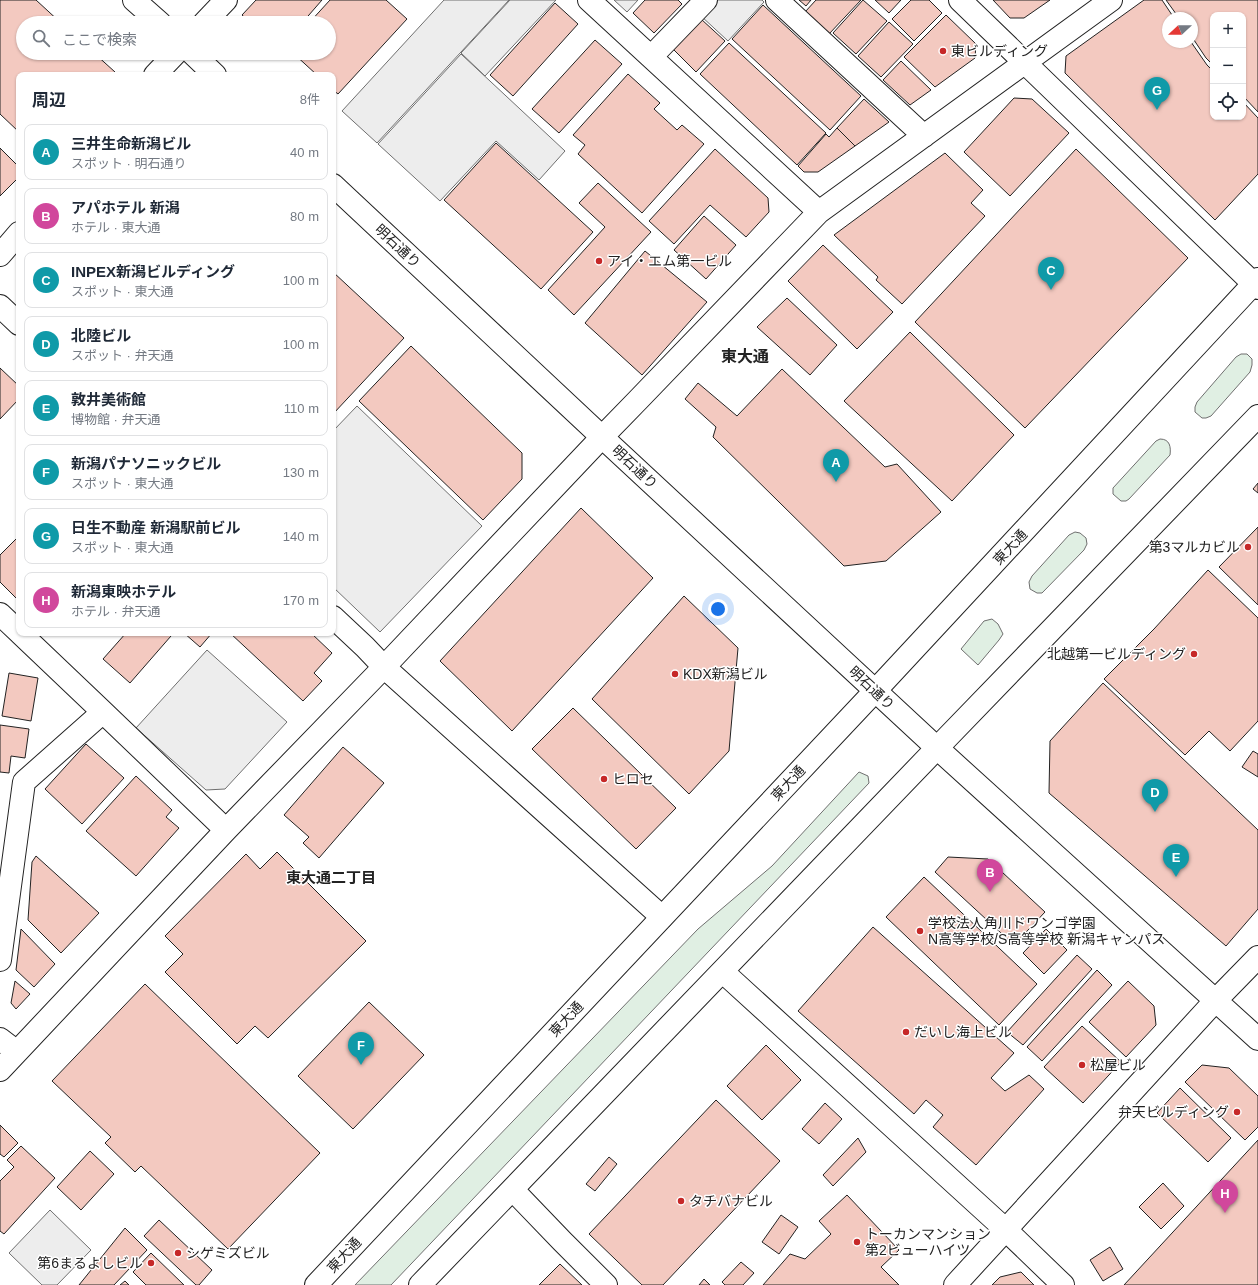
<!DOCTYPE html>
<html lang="ja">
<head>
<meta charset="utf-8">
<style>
  :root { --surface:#fff; --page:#f6f6f7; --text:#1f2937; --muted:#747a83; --line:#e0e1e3; --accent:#db2777 }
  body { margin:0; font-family:Arial,"Noto Sans JP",sans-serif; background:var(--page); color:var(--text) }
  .controls { position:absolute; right:12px; top:12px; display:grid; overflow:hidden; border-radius:8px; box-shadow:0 1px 3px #0004 }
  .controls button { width:36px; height:36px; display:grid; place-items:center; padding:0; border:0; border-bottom:1px solid var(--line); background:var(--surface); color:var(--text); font:20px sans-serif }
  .compass { position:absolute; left:1162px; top:12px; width:36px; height:36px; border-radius:50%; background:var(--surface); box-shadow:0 1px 3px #0004; rotate:248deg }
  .you { position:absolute; left:718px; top:609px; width:14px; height:14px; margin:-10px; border:3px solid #fff; border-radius:50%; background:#1a73e8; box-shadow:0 0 0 6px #1a73e833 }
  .badge { display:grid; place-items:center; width:26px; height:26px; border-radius:50%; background:var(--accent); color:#fff; font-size:13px; font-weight:700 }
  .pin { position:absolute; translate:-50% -33px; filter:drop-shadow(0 1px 2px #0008) }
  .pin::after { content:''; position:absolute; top:21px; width:14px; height:12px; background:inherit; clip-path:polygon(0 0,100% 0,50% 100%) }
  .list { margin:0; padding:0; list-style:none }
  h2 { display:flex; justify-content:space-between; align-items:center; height:52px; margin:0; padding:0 16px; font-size:17px }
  h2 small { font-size:13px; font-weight:400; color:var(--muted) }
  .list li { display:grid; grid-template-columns:26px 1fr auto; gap:12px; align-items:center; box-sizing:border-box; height:56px; margin:0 8px 8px; padding:0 8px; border:1px solid var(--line); border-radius:8px }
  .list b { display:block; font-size:15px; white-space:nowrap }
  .list p { margin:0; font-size:13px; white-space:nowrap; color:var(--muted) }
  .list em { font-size:13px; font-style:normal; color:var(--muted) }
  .icon { flex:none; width:22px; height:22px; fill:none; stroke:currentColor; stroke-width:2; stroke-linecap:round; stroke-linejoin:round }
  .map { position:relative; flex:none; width:1258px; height:1285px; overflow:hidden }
  .search { position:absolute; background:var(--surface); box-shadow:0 1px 3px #0004; left:16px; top:16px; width:320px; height:44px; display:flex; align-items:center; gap:10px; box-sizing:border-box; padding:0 14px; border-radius:22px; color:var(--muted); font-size:15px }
  .panel { position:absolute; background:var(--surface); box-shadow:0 1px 3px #0004; left:16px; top:72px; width:320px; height:564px; border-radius:8px }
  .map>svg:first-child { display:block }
  .green { fill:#e0efe3; stroke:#6f6f6f }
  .parking { fill:#ededed; stroke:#6f6f6f }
  .building { fill:#f3c9c0; stroke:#222 }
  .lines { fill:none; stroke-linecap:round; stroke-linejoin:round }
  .minor-casing { stroke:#222; stroke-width:24 }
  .major-casing { stroke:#222; stroke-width:24 }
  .highway-casing { stroke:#222; stroke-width:24 }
  .minor { stroke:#fff; stroke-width:22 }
  .major { stroke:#fff; stroke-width:22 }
  .highway { stroke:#fff; stroke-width:22 }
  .poi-dot { fill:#c62828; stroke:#fff; stroke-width:1.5 }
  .labels { text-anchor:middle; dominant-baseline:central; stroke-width:3; stroke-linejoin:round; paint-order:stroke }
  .poi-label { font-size:14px; fill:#222; stroke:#fff; text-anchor:start }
  .street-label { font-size:14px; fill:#222; stroke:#fff }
  .neighbourhood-label { font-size:15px; font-weight:bold; fill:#222; stroke:#fff }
  .quarter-label { font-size:16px; font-weight:bold; fill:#222; stroke:#fff }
</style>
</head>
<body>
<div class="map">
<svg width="1258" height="1285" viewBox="0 0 1258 1285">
  <rect width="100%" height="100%" fill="#fff"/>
  <path class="green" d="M 1241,354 L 1247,354 L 1252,359 L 1252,365 L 1250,372 L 1211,416 L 1206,418 L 1202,418 L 1195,412 L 1195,407 L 1197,402 L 1236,357 Z
    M 1160,439 C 1170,439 1171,447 1170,455 L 1129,499 L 1126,501 L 1121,501 L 1113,494 L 1113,488 L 1156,441 Z
    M 1075,532 L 1080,533 L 1086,538 L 1087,544 L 1084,550 L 1042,593 L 1037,593 L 1030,589 L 1029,582 L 1032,576 L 1069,535 Z
    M 992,619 L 998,624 L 1003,634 L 999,640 L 978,665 L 961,649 L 984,621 Z
    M 859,772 L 868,776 L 869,783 L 391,1285 L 355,1285 L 698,929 L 772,866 Z"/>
  <path class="parking" d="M 444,0 L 509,0 L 377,143 L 342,111 Z
    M 510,0 L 556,0 L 485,76 L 461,53 Z
    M 614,0 L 638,0 L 627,12 Z
    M 716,0 L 762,0 L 764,2 L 728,41 L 701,16 Z
    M 461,54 L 565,151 L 539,180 L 496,141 L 440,201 L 378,144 Z
    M 357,406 L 482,526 L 380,632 L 333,587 L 333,431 Z
    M 207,650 L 287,722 L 225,789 L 206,790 L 136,728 Z
    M 50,1210 L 91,1250 L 57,1285 L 42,1285 L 9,1253 Z"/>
  <path class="building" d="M 0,0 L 36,0 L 61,23 L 23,23 L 23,53 L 94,53 L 115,72 L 113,75 L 19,75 L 19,132 L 0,114 Z
    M 256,0 L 322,0 L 302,23 L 251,23 L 242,15 Z
    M 330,0 L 386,0 L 407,19 L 338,94 L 333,90 L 333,75 L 317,75 L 293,53 L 329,53 L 329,23 L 309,23 Z
    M 645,0 L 678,0 L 682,4 L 654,33 L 633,13 Z
    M 799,0 L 811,0 L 806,6 Z
    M 816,0 L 861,0 L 829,34 L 805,12 Z
    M 863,0 L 887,21 L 856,54 L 833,33 Z
    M 875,0 L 901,0 L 889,13 Z
    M 911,0 L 929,0 L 942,13 L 914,41 L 892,19 Z
    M 993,0 L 1050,0 L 1024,18 L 1010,18 Z
    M 1144,0 L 1162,0 L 1174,18 L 1168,18 L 1168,42 L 1191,42 L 1207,65 L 1213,71 L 1213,117 L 1243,117 L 1243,102 L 1258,118 L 1258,174 L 1215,220 L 1065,73 L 1066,56 Z
    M 1166,0 L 1258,0 L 1258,112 L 1243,96 L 1243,15 L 1213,15 L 1213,65 L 1206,58 L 1192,37 L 1192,18 L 1179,18 Z
    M 555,3 L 578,24 L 513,96 L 490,75 Z
    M 763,5 L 861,96 L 830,130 L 732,39 Z
    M 946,15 L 976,44 L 975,58 L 935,87 L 904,57 Z
    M 701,19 L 725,41 L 696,72 L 673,49 Z
    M 889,22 L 913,44 L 881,77 L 858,56 Z
    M 595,40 L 622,64 L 559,133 L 532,109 Z
    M 729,43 L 826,133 L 797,165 L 700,74 Z
    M 901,61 L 931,90 L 910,105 L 883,80 Z
    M 628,74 L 660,103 L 654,109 L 677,130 L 682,125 L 704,144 L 642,213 L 578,154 L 585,145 L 573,135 Z
    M 1014,98 L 1032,99 L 1069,133 L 1010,196 L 964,152 Z
    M 864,99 L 889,122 L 855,146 L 837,128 Z
    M 837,128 L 855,146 L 818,172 L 804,172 L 798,166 L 826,134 L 829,137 Z
    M 496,143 L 593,232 L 541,289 L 444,200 Z
    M 0,148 L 19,167 L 19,177 L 0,196 Z
    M 715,149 L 768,198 L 769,212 L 746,237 L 710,205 L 674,244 L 649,221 Z
    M 1076,149 L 1188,258 L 1025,428 L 915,322 Z
    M 945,153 L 983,190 L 971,203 L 985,216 L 902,304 L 876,280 L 878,277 L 834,235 Z
    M 598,183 L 651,232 L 574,315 L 548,290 L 605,227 L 579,203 Z
    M 704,216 L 736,245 L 706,279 L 674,250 Z
    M 823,245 L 893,312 L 857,349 L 788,281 Z
    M 645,251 L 707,302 L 642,375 L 585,323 Z
    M 333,272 L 404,338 L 333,414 Z
    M 787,298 L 837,345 L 810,375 L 757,327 Z
    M 910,332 L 1014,435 L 952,501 L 844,401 Z
    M 411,346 L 522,453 L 522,479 L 483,520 L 359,401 Z
    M 0,368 L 19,386 L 19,399 L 0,419 Z
    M 782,369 L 885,467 L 897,464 L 941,512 L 886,561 L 844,566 L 713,437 L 716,427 L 685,399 L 698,383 L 737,416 Z
    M 1258,483 L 1258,493 L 1253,489 Z
    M 581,508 L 653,578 L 512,731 L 440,661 Z
    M 1258,527 L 1258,605 L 1219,567 Z
    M 19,536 L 19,601 L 0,582 L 0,555 Z
    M 1208,570 L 1258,618 L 1258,721 L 1230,751 L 1209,731 L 1185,755 L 1104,679 L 1154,629 Z
    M 684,596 L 738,648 L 729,751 L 689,794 L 592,699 Z
    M 126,633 L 168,633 L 171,636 L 130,683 L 103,659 Z
    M 184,633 L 212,633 L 200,647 Z
    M 230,633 L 311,633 L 332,653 L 314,673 L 322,681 L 303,701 Z
    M 9,673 L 38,678 L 31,721 L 2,716 Z
    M 1103,683 L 1258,830 L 1258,909 L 1226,946 L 1049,793 L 1050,741 Z
    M 573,708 L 676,808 L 636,849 L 532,749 Z
    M 0,725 L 29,729 L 25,758 L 11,756 L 9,773 L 0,772 Z
    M 86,744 L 124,778 L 82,824 L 45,789 Z
    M 343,747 L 384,783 L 319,858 L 303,843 L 309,837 L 284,815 Z
    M 1253,751 L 1258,754 L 1258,777 L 1242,767 Z
    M 136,776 L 172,810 L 166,817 L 179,828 L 136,876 L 86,831 Z
    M 277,852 L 366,941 L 268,1038 L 255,1026 L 237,1044 L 165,972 L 183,954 L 165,936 L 246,854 L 260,869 Z
    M 36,856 L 99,913 L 61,953 L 28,920 L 32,862 Z
    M 948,857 L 988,859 L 1045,912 L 1014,945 L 935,872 Z
    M 924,877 L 1037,984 L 999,1025 L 886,917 Z
    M 873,927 L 1014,1053 L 991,1078 L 1005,1091 L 1029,1075 L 1044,1089 L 976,1165 L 933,1127 L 943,1115 L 926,1100 L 914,1114 L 798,1011 Z
    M 21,929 L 55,964 L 34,987 L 16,970 Z
    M 1046,929 L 1067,950 L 1044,974 L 1023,953 Z
    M 1077,955 L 1092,969 L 1023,1045 L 1007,1032 Z
    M 1097,970 L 1112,985 L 1042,1061 L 1027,1047 Z
    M 15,981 L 30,994 L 16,1009 L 11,1003 Z
    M 1128,981 L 1154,1006 L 1156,1025 L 1126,1057 L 1089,1022 Z
    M 145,984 L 320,1153 L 228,1249 L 141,1166 L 135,1172 L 105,1143 L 111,1137 L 52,1081 Z
    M 369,1002 L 424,1055 L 353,1129 L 298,1076 Z
    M 1082,1026 L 1121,1062 L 1083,1103 L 1044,1067 Z
    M 766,1045 L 801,1080 L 762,1120 L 727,1086 Z
    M 1202,1065 L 1229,1068 L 1258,1096 L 1258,1127 L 1245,1140 L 1185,1082 Z
    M 1180,1088 L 1231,1138 L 1208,1162 L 1157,1113 Z
    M 716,1100 L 780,1161 L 663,1285 L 642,1285 L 589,1234 Z
    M 825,1103 L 842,1119 L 819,1144 L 802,1129 Z
    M 0,1125 L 18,1143 L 4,1157 L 0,1154 Z
    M 858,1138 L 866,1152 L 833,1186 L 823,1175 Z
    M 1258,1140 L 1258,1285 L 1124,1285 Z
    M 21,1146 L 55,1178 L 4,1234 L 0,1231 L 0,1181 L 14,1167 L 7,1160 Z
    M 90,1151 L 114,1174 L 81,1210 L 57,1187 Z
    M 609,1157 L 617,1164 L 595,1191 L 586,1184 Z
    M 1163,1183 L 1184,1206 L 1161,1229 L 1139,1207 Z
    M 847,1195 L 899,1250 L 881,1267 L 899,1285 L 763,1285 L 790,1254 L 805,1259 L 831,1234 L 819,1221 Z
    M 781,1215 L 798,1227 L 779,1254 L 762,1242 Z
    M 159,1220 L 212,1270 L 199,1285 L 196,1285 L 144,1236 Z
    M 125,1228 L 147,1250 L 114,1285 L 79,1285 Z
    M 1110,1247 L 1123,1269 L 1103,1281 L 1090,1260 Z
    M 151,1253 L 184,1285 L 146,1285 L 133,1272 Z
    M 741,1262 L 754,1273 L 743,1285 L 725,1285 L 722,1282 Z
    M 560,1264 L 582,1285 L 539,1285 Z
    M 1021,1272 L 1034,1285 L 992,1285 L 1000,1277 Z
    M 704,1279 L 710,1285 L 699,1285 Z
    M 125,1281 L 129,1285 L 120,1285 Z"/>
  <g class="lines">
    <defs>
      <path id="minor" d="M 589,0 L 819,212
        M 777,0 L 924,136
        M 960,0 L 1258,288
        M 204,23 L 226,0
        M 651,57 L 706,0
        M 155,75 L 176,53
        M 0,255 L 19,233
        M 0,306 L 19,324
        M 0,614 L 19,632
        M 333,617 L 365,647 L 384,667 L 662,917
        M 20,633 L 103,712 L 226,830
        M 937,748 L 1258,1039
        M 0,960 L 24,782 L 103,712
        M 723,972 L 1006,1230 L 1063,1285
        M 0,1039 L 17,1052
        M 0,1070 L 226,830 L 384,667 L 602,437 L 638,400 L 819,212 L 1111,0
        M 513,1190 L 562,1241 L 606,1285
        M 955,1285 L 1215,1001 L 1258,957"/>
      <path id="major" d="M 875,691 L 1258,279
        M 937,748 L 1258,416"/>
      <path id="highway" d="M 134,0 L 160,23
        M 192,53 L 215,75
        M 333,185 L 602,437 L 937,748 L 420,1285
        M 316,1285 L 875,691"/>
    </defs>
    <use href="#minor" class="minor-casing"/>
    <use href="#major" class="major-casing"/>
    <use href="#highway" class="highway-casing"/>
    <use href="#minor" class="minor"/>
    <use href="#major" class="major"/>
    <use href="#highway" class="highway"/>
  </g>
  <g class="poi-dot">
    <circle cx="943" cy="51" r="4"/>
    <circle cx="599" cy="261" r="4"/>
    <circle cx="1248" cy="547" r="4"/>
    <circle cx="1194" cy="654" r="4"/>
    <circle cx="675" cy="674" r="4"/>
    <circle cx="604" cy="779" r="4"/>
    <circle cx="920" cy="931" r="4"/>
    <circle cx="906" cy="1032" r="4"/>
    <circle cx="1082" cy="1065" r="4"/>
    <circle cx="1237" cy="1112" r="4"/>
    <circle cx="681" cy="1201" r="4"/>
    <circle cx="857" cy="1242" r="4"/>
    <circle cx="178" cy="1253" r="4"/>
    <circle cx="151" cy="1263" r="4"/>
  </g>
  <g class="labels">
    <g class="poi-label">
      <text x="951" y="51">東ビルディング</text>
      <text x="607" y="261">アイ・エム第一ビル</text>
      <text x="1240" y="547" text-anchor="end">第3マルカビル</text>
      <text x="1186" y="654" text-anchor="end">北越第一ビルディング</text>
      <text x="683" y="674">KDX新潟ビル</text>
      <text x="612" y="779">ヒロセ</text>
      <text x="928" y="923">学校法人角川ドワンゴ学園<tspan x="928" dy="16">N高等学校/S高等学校 新潟キャンパス</tspan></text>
      <text x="914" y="1032">だいし海上ビル</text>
      <text x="1090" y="1065">松屋ビル</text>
      <text x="1229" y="1112" text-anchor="end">弁天ビルディング</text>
      <text x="689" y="1201">タチバナビル</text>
      <text x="865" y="1234">トーカンマンション<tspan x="865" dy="16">第2ビューハイツ</tspan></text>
      <text x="186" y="1253">シゲミズビル</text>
      <text x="143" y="1263" text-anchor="end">第6まるよしビル</text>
    </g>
    <g class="street-label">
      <text transform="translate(398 246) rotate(43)">明石通り</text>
      <text transform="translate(635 467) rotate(43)">明石通り</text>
      <text transform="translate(1010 547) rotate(-47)">東大通</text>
      <text transform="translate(872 688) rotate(43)">明石通り</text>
      <text transform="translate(788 783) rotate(-47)">東大通</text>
      <text transform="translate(566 1019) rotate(-47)">東大通</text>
      <text transform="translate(344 1255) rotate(-47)">東大通</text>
    </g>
    <g class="neighbourhood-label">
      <text x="331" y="877">東大通二丁目</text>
    </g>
    <g class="quarter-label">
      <text x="745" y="356">東大通</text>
    </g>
  </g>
</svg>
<div class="controls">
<button>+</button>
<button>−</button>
<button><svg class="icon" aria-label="locate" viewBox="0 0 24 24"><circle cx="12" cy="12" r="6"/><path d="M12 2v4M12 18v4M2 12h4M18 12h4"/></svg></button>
</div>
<svg class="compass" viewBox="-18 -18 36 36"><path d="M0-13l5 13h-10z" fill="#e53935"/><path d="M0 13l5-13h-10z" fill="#747a83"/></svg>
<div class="you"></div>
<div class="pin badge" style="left:836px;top:482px;background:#0f9aa8">A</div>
<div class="pin badge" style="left:990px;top:892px;background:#d1479c">B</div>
<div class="pin badge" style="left:1051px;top:290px;background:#0f9aa8">C</div>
<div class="pin badge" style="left:1155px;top:812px;background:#0f9aa8">D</div>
<div class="pin badge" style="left:1176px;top:877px;background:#0f9aa8">E</div>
<div class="pin badge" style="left:361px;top:1065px;background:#0f9aa8">F</div>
<div class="pin badge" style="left:1157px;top:110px;background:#0f9aa8">G</div>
<div class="pin badge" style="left:1225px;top:1213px;background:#d1479c">H</div>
<div class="search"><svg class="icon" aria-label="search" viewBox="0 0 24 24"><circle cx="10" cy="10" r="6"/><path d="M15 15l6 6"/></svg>ここで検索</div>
<section class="panel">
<h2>周辺<small>8件</small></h2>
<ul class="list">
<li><span class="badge" style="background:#0f9aa8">A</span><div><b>三井生命新潟ビル</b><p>スポット · 明石通り</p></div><em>40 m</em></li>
<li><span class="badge" style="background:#d1479c">B</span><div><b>アパホテル 新潟</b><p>ホテル · 東大通</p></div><em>80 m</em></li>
<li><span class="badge" style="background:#0f9aa8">C</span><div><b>INPEX新潟ビルディング</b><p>スポット · 東大通</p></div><em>100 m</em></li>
<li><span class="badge" style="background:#0f9aa8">D</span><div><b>北陸ビル</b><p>スポット · 弁天通</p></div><em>100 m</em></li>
<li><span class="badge" style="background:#0f9aa8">E</span><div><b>敦井美術館</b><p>博物館 · 弁天通</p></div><em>110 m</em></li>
<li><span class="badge" style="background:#0f9aa8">F</span><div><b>新潟パナソニックビル</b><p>スポット · 東大通</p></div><em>130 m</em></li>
<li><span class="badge" style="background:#0f9aa8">G</span><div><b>日生不動産 新潟駅前ビル</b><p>スポット · 東大通</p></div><em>140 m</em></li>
<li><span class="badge" style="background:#d1479c">H</span><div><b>新潟東映ホテル</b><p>ホテル · 弁天通</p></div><em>170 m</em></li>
</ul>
</section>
</div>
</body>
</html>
